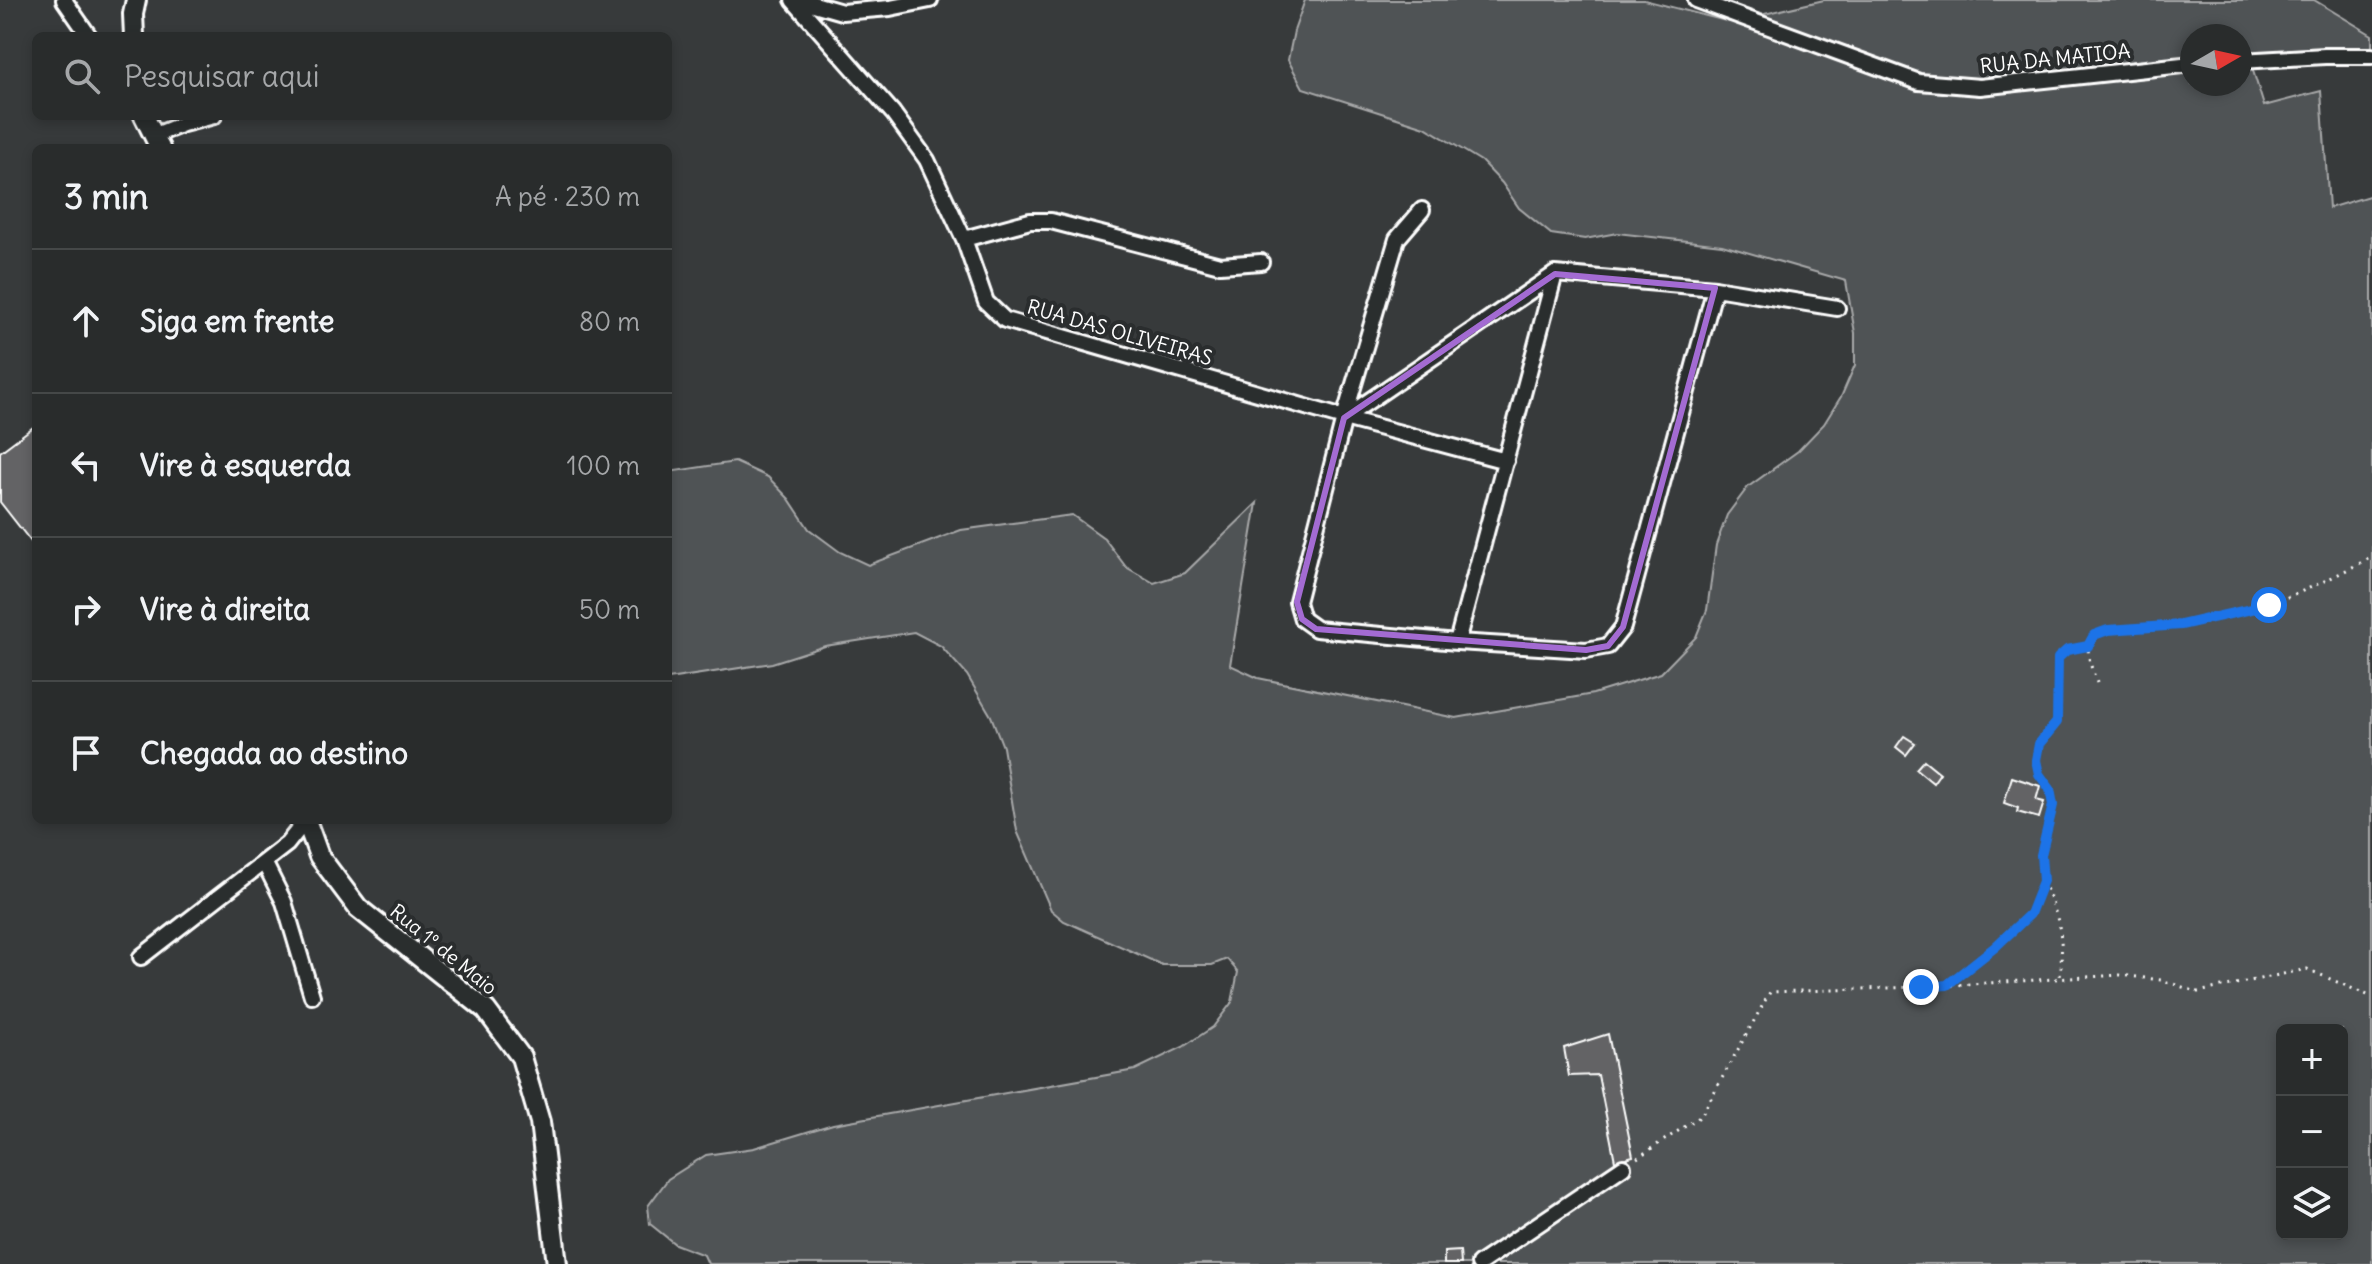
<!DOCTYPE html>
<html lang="pt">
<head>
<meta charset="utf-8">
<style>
  :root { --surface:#292c2c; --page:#353838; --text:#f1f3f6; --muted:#a5a7a9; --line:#454848 }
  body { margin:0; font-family:Delius,sans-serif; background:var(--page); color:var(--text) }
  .controls { position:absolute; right:24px; bottom:24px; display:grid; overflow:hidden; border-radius:12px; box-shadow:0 4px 12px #0003 }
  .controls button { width:72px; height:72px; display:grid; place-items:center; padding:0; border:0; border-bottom:2px solid var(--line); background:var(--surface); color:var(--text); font:40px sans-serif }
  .compass { position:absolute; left:2180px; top:24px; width:72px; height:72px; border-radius:50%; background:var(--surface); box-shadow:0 4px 12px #0003; rotate:81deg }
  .stop { position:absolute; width:24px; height:24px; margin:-18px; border:6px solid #1a73e8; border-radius:50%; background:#fff }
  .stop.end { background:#1a73e8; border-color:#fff; box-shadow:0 2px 8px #0008 }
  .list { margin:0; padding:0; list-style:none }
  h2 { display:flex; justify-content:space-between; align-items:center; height:104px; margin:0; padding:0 32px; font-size:34px }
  h2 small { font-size:26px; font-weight:400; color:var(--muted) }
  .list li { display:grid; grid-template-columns:52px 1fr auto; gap:24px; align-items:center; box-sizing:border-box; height:144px; padding:0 32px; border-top:2px solid var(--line) }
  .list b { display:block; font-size:30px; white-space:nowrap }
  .list em { font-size:26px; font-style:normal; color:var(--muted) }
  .icon { flex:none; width:44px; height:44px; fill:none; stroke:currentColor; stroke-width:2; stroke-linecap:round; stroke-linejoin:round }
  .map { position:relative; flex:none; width:2372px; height:1264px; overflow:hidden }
  .search { position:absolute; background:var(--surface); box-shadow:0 4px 12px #0003; left:32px; top:32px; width:640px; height:88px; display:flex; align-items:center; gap:20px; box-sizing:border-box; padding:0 28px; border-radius:12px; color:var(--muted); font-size:30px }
  .panel { position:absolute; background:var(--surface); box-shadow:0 4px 12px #0003; left:32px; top:144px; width:640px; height:680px; border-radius:12px }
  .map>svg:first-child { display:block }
  .green { fill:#505354; stroke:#a8a9aa; stroke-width:2; fill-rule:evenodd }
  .building { fill:#636465; stroke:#fff; stroke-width:2 }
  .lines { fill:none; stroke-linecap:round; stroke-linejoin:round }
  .minor-casing { stroke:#fff; stroke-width:20 }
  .tertiary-casing { stroke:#fff; stroke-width:24 }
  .path { stroke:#fff; stroke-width:3; stroke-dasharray:2 6; stroke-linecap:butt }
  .minor { stroke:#2a2d2e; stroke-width:14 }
  .tertiary { stroke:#2a2d2e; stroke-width:18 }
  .route { stroke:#1a73e8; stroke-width:10 }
  .marked { fill:none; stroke:#a36bd2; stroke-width:6; stroke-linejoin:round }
  .labels { text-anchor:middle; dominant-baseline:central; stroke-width:8; stroke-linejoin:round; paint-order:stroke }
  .street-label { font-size:20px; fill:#fff; stroke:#2a2d2e }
</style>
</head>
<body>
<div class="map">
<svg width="2372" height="1264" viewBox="0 0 2372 1264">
  <rect width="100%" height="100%" fill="#373a3b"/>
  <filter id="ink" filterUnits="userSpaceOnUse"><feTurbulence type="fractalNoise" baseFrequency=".0125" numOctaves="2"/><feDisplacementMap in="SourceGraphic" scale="16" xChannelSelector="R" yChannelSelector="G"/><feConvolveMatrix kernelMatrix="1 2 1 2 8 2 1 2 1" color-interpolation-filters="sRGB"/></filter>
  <g filter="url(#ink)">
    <path class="green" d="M 1305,0 L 1644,0 L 1730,22 L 1824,0 L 2314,0 L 2372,35 L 2372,56 L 2250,61 L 2264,106 L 2321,91 L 2329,208 L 2372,195 L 2372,1264 L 708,1264 L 704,1255 L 675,1244 L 650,1224 L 648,1206 L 668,1179 L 706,1155 L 754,1148 L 833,1124 L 1135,1070 L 1183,1047 L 1213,1027 L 1232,1002 L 1238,972 L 1227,959 L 1212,965 L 1162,965 L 1064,921 L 1051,910 L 1017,831 L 1003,747 L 991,716 L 967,675 L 941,646 L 914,632 L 825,646 L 772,663 L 668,679 L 668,472 L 735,462 L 768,477 L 789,499 L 809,529 L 840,552 L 868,565 L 961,530 L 1072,515 L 1104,538 L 1126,567 L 1154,583 L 1185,573 L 1257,503 L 1230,665 L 1258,678 L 1456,718 L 1593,694 L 1661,673 L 1696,637 L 1707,610 L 1716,545 L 1727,515 L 1748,487 L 1798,451 L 1824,424 L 1842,395 L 1855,365 L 1855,333 L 1846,281 L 1722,245 L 1617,233 L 1585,239 L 1551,234 L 1519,208 L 1502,183 L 1481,161 L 1425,127 L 1303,88 L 1288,60 L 1294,31 ZM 2192,36 L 2240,36 L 2240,84 L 2192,84 ZM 2282,1030 L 2342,1030 L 2342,1234 L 2282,1234 Z"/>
    <path class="building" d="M 36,425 L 36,548 L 0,502 L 0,452 Z
      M 1904,736 L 1915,743 L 1906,755 L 1896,747 Z
      M 1924,760 L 1940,773 L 1933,783 L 1916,769 Z
      M 2012,777 L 2040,786 L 2036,800 L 2044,802 L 2039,818 L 2017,812 L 2018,808 L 2004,803 Z
      M 1608,1034 L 1633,1156 L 1615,1161 L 1598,1075 L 1569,1076 L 1564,1048 Z
      M 1460,1251 L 1461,1264 L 1444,1264 L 1444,1252 Z"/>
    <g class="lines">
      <defs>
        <path id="minor" d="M 64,0 L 89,36
          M 793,0 L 893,113 L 927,160 L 964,239 L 986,302 L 1005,320 L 1344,418 L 1506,461
          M 800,0 L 842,12 L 890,8 L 930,0
          M 1696,0 L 1919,82 L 1980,87 L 2192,64
          M 2240,61 L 2325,56 L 2372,56
          M 153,136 L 183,124 L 214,116
          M 1422,210 L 1397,239 L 1344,418 L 1297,602 L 1302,619 L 1316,629 L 1457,642 L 1586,650 L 1608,646 L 1623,627 L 1715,288 L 1555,274 L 1457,642
          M 964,239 L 1030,221 L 1051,221 L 1220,265 L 1261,262
          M 1715,288 L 1837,308
          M 1344,418 L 1555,274
          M 264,862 L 284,902 L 312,996
          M 141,957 L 287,844 L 306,820
          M 1479,1264 L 1623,1167"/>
        <path id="tertiary" d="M 134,36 L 133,14 L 136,0
          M 144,116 L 160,148
          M 306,820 L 319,856 L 358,908 L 486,1010 L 521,1057 L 540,1122 L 557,1264"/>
      </defs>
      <use href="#minor" class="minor-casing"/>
      <use href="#tertiary" class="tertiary-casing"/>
      <path class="path" d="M 2097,683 C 2093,670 2082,650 2093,637 C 2106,623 2162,629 2183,625 C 2211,620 2246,613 2272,603 C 2306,591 2339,574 2372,557
        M 2043,881 C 2060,920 2064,935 2060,977
        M 1947,985 L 1995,947 L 2030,914 L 2043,881 L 2041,855 L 2053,805 L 2050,789 L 2039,774 L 2036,760 L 2039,744 L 2057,722 L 2058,658 L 2067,650 L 2088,646
        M 1637,1158 L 1701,1116 L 1770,992 L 1921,987 L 2120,975 L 2161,980 L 2198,992 L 2307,969 L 2372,997"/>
      <use href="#minor" class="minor"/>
      <use href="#tertiary" class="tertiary"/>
    </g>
  </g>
  <g class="lines" filter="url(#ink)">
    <path class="route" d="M 1921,987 L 1947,985 L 1995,947 L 2030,914 L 2043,881 L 2041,855 L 2053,805 L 2050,789 L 2039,774 L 2036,760 L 2039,744 L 2057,722 L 2058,658 L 2067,650 L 2088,646 L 2094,635 L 2108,630 L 2181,625 L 2269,605"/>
  </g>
  <path class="marked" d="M 1555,274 L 1715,288 L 1623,627 L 1608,646 L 1586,650 L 1316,629 L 1302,619 L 1297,602 L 1344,418 Z"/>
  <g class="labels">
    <g class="street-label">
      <text transform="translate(2055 58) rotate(-6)">RUA DA MATIOA</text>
      <text transform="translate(1120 332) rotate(16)">RUA DAS OLIVEIRAS</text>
      <text transform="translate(444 949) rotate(39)">Rua 1º de Maio</text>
    </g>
  </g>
</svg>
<div class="controls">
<button>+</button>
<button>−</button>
<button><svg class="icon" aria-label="layers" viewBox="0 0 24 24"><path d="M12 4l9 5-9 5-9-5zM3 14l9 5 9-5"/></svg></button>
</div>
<svg class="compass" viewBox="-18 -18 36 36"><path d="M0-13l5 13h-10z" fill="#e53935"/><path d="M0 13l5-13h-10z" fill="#a5a7a9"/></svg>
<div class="stop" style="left:2269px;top:605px"></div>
<div class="stop end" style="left:1921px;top:987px"></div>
<div class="search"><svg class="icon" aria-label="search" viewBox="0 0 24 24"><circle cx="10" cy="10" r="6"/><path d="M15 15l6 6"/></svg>Pesquisar aqui</div>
<section class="panel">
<h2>3 min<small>A pé · 230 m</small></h2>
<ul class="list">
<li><svg class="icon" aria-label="ahead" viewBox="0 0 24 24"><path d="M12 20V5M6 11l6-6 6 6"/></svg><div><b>Siga em frente</b></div><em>80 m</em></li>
<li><svg class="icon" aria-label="left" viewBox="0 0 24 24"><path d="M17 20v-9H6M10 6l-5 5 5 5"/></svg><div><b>Vire à esquerda</b></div><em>100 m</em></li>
<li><svg class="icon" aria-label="right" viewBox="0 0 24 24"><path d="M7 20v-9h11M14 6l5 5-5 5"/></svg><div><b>Vire à direita</b></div><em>50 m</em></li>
<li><svg class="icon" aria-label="arrive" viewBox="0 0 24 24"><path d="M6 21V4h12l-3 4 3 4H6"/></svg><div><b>Chegada ao destino</b></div></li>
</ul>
</section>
</div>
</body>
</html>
